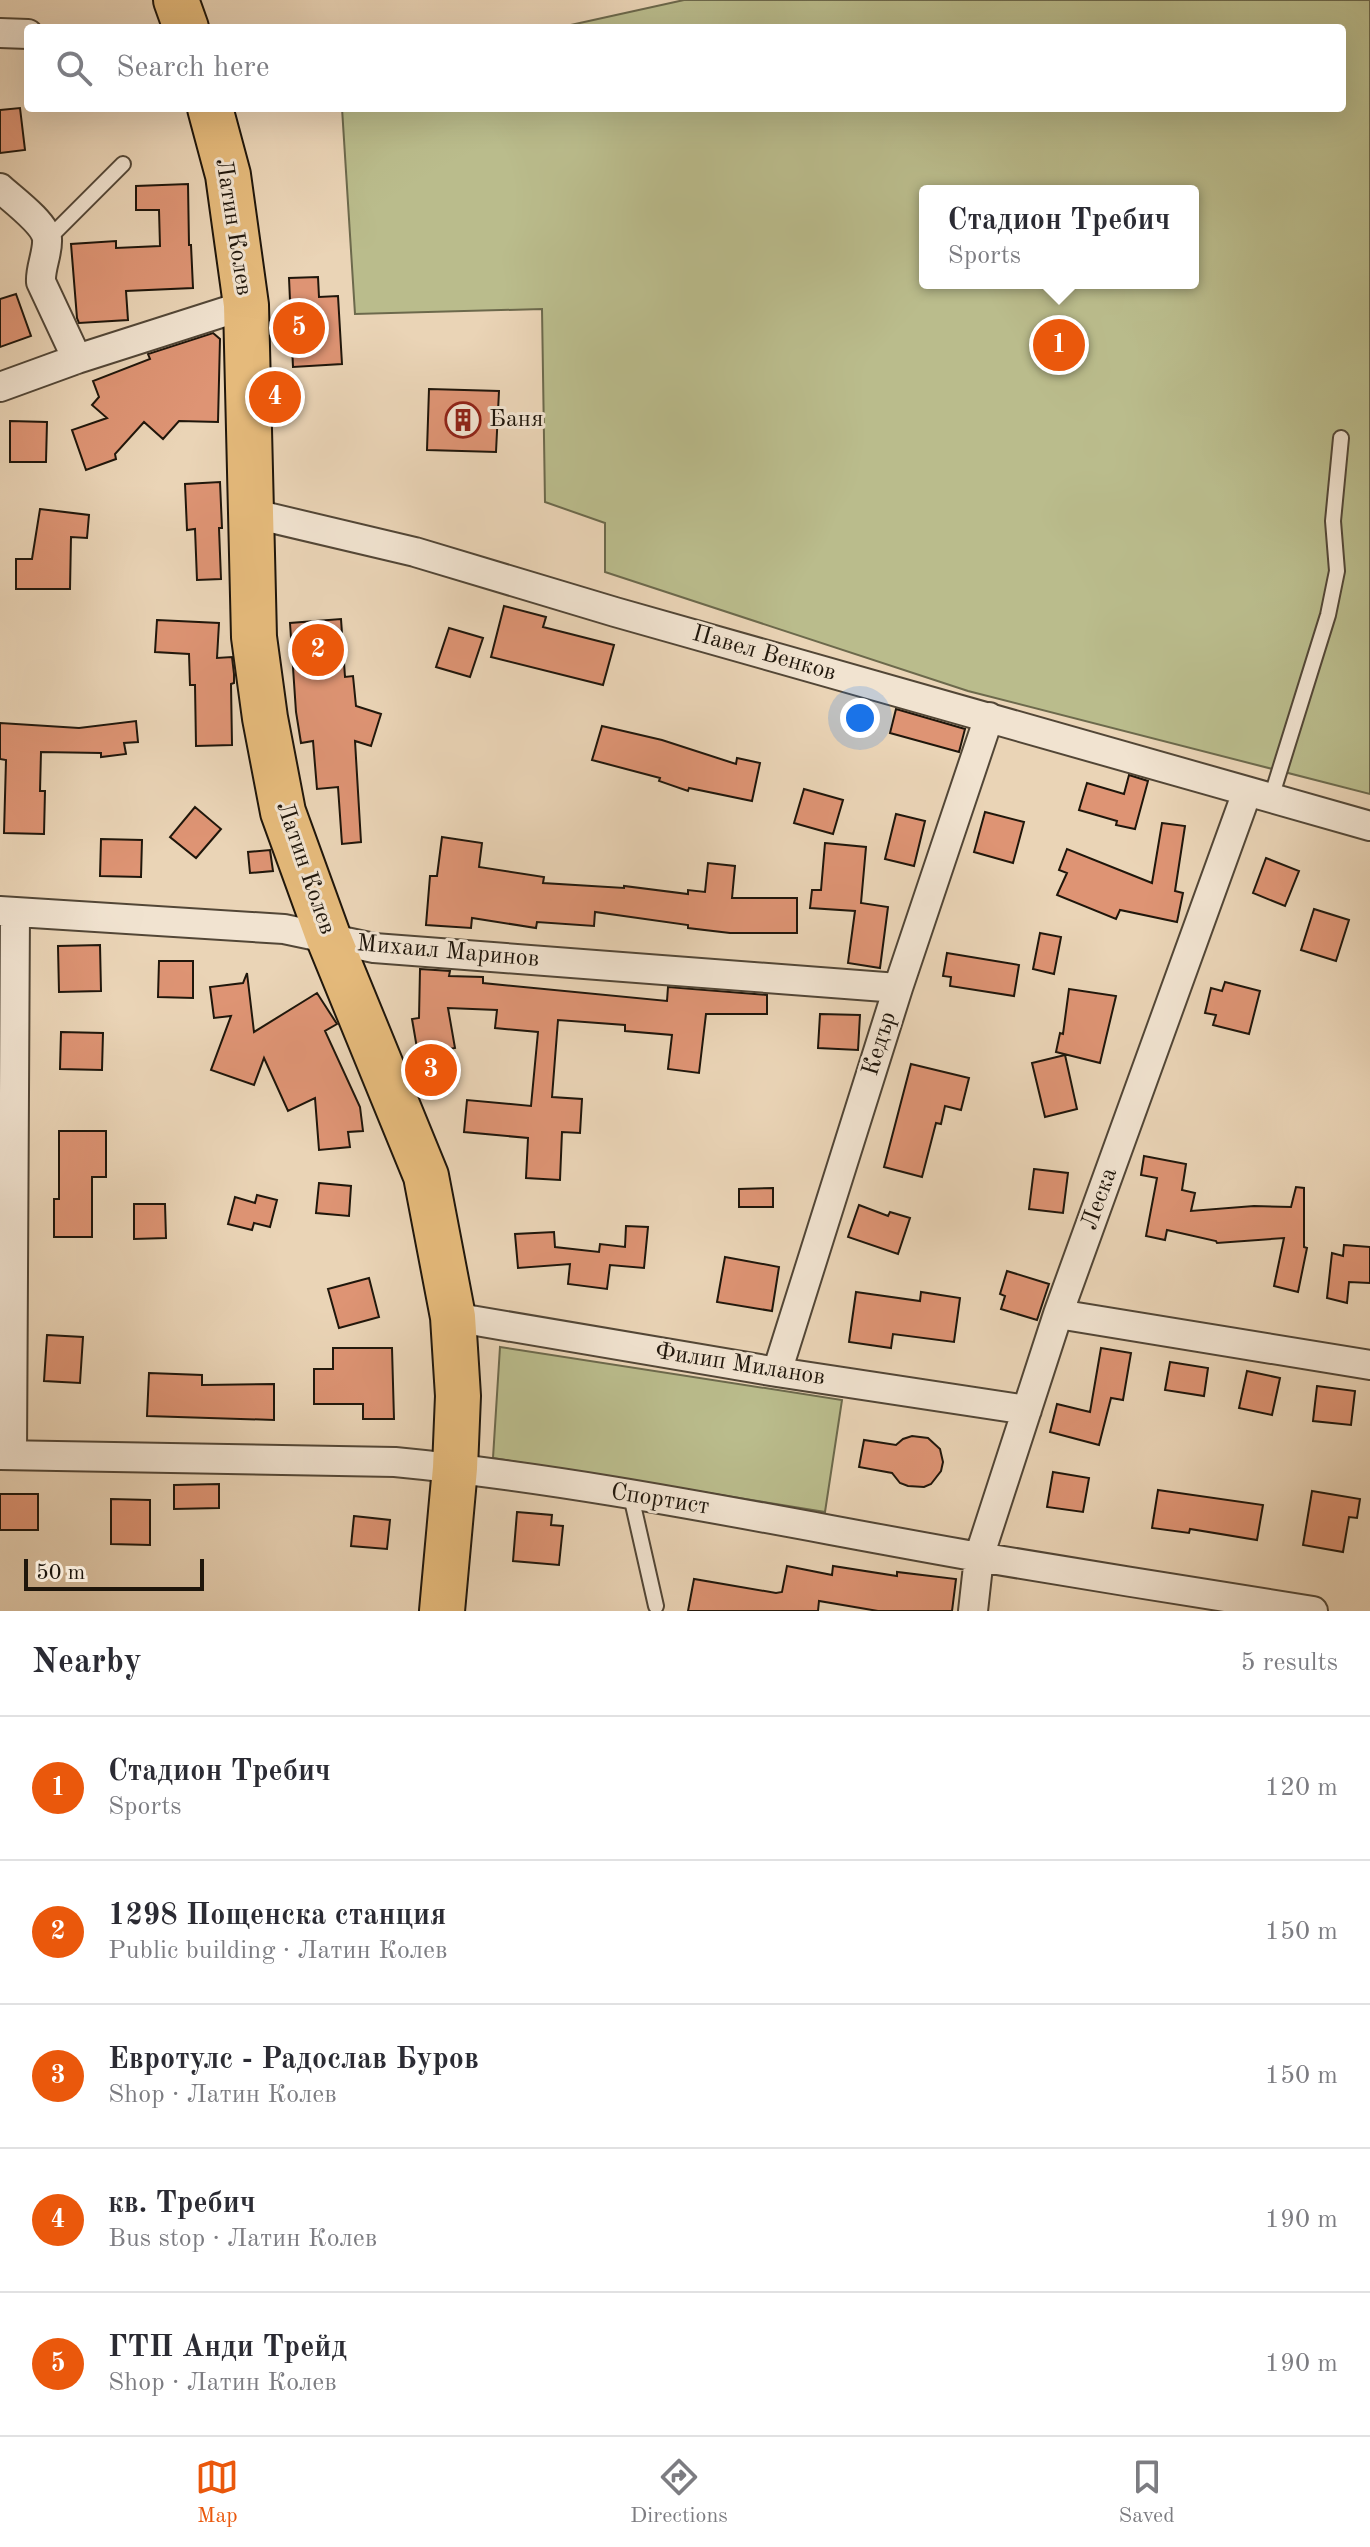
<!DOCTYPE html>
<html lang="en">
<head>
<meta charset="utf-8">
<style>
  :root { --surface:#fff; --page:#f2f2f3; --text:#2b2b33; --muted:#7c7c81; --line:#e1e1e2; --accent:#ea580c }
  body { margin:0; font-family:"Old Standard TT",serif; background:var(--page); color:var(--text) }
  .scale { position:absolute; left:24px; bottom:20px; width:180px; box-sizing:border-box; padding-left:8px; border:4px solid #1f160b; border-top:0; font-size:22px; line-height:28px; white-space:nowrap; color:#1f160b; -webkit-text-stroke:6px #f1e3d0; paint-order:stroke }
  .you { position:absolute; left:860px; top:718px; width:28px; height:28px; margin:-20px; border:6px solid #fff; border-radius:50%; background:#1a73e8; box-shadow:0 0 0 12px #1a73e833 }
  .badge { display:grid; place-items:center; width:52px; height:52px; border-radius:50%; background:var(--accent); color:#fff; font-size:26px; font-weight:700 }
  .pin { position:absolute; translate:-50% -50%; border:4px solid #fff; box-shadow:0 2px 8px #0006 }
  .popup { position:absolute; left:919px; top:185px; width:280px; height:104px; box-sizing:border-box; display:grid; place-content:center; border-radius:8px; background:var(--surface); filter:drop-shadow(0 2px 6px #0005); font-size:26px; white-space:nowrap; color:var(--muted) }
  .popup b { font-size:30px; color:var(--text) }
  .popup::after { content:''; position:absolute; left:50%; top:100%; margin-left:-16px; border:16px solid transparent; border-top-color:var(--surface) }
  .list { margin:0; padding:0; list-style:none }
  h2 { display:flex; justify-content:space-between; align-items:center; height:104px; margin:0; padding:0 32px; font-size:34px }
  h2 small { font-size:26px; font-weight:400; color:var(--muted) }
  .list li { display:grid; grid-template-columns:52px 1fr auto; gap:24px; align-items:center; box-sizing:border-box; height:144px; padding:0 32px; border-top:2px solid var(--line) }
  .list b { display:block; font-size:30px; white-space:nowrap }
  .list p { margin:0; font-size:26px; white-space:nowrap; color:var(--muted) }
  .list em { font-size:26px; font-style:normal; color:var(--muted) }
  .icon { flex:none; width:44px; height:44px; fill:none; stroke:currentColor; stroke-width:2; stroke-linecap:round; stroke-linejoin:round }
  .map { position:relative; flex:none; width:1370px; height:1611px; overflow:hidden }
  .search { position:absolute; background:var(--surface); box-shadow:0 8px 32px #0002; left:24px; right:24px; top:24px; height:88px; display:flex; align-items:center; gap:20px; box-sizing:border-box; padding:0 28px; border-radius:8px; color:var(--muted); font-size:30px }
  .sheet { height:824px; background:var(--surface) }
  nav { display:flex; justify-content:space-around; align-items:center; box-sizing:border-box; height:112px; border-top:2px solid var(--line); background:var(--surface); font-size:22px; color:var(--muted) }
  nav a { display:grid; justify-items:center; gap:4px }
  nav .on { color:var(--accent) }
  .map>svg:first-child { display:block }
  .green { fill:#babc8c; stroke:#6c694c; stroke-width:2; fill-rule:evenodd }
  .building { fill:#de9474; stroke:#1f160b; stroke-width:2 }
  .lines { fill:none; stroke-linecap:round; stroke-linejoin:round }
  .service-casing { stroke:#524636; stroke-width:18 }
  .minor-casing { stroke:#524636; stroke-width:32 }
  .primary-casing { stroke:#1f160b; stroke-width:48 }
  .service { stroke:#f1e3d0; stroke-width:14 }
  .minor { stroke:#f1e3d0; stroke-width:28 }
  .primary { stroke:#e5ba7b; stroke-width:44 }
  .labels { text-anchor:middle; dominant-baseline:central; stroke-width:6; stroke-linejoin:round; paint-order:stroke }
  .street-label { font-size:24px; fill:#1f160b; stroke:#f1e3d0 }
  .poi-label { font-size:24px; fill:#1f160b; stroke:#f1e3d0; text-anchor:start }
</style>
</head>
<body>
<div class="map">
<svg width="1370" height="1611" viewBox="0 0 1370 1611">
  <rect width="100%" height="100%" fill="#ead4b6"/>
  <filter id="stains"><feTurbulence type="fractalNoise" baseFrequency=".0025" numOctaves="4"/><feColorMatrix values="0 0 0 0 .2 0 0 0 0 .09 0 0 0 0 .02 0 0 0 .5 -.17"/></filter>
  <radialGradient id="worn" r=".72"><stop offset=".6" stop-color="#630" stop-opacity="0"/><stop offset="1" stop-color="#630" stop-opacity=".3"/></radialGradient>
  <path class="green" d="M 684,0 L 1370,0 L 1370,794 L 968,691 L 605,572 L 605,523 L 545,502 L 542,309 L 355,314 L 342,108 L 1342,108 L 1342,28 L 557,28 ZM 925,191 L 1193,191 L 1193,283 L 925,283 Z
    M 500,1347 L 842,1400 L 825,1512 L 493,1458 Z"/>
  <path class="building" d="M 20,108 L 25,150 L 0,153 L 0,110 Z
    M 188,184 L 189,245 L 191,245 L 193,288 L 126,291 L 128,320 L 79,323 L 77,318 L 71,244 L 116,241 L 116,248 L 160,246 L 159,210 L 136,210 L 136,186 Z
    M 318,277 L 319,297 L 338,296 L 342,364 L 293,367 L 289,278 Z
    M 16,294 L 31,336 L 0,347 L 0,299 Z
    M 213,333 L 220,339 L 218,422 L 179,421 L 163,439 L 144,422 L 115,454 L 116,459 L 86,470 L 72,430 L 107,418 L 92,405 L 99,397 L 93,381 L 150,359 L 148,354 Z
    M 429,389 L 499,391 L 496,452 L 427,450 Z
    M 10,421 L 47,422 L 46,462 L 10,462 Z
    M 220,482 L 222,528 L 219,528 L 221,579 L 197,580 L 195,529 L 187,530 L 185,484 Z
    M 40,509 L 89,515 L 87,538 L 71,537 L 70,589 L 16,589 L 16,559 L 32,559 Z
    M 504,606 L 546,617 L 543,627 L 614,645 L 603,685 L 491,657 Z
    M 341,619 L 345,677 L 353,676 L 356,706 L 381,714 L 371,746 L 355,741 L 361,842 L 342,844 L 338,787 L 317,789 L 313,741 L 301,743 L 296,712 L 290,623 Z
    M 157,620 L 219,623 L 217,658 L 232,657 L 234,674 L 234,683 L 231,684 L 232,745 L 196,746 L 195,685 L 190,685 L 189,654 L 155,652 Z
    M 449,628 L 483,638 L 470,677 L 436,667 Z
    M 896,709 L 965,729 L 959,752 L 890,733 Z
    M 136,721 L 138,742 L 124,743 L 126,754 L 101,757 L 101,753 L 41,752 L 40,791 L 45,791 L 44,834 L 4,833 L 6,760 L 0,759 L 0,723 L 79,728 Z
    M 602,726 L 662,740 L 736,764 L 737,758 L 760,763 L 752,801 L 689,788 L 688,791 L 659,781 L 660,778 L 592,760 Z
    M 1129,775 L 1148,781 L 1135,829 L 1116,825 L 1117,821 L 1079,810 L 1087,783 L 1124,794 Z
    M 804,789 L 843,800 L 833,834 L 794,823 Z
    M 195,807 L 221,829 L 196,858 L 170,837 Z
    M 985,812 L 1024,822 L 1013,863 L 974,852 Z
    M 896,814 L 925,821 L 914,866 L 885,859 Z
    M 1162,823 L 1185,826 L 1175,891 L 1183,893 L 1177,922 L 1120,910 L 1116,919 L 1057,895 L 1067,873 L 1059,870 L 1067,849 L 1152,883 Z
    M 442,837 L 482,843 L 479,867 L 544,877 L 543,883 L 624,888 L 624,886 L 688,894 L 688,890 L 705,892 L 708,863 L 735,866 L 732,898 L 797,898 L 797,933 L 730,933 L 688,928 L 688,925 L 595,912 L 594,926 L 537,922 L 536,928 L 472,918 L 471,928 L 426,925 L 430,876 L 437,876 Z
    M 101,839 L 142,840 L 141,877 L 100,876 Z
    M 825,843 L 866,847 L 861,903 L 888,907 L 880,968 L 848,963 L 855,911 L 810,908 L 812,890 L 821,890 Z
    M 270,850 L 273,871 L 250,873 L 248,852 Z
    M 1266,858 L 1299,871 L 1285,906 L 1253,893 Z
    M 1314,909 L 1349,920 L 1336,961 L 1301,950 Z
    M 1040,933 L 1061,937 L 1054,974 L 1033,969 Z
    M 100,945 L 101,991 L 59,992 L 58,946 Z
    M 947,953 L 1019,965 L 1014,996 L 950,986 L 951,977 L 943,976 Z
    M 159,961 L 193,961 L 193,998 L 158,997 Z
    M 420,969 L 450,971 L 449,976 L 483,977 L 483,983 L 667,1001 L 668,987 L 767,995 L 767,1014 L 706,1014 L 699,1073 L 668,1069 L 672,1035 L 625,1031 L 625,1025 L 558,1020 L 552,1097 L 582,1099 L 580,1133 L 562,1132 L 560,1180 L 526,1178 L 528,1138 L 464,1132 L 467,1100 L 531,1106 L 538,1032 L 495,1028 L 497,1010 L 448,1008 L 455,1048 L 418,1054 L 412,1019 L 419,1018 Z
    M 247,973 L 254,1032 L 317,993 L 337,1024 L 325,1031 L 360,1107 L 363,1131 L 348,1132 L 350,1147 L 319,1150 L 315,1098 L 288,1111 L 264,1058 L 254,1085 L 211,1070 L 231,1016 L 214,1018 L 210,987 L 243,983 Z
    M 1225,982 L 1260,991 L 1249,1034 L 1213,1025 L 1216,1015 L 1205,1013 L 1211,988 L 1222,991 Z
    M 1069,989 L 1116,996 L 1100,1063 L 1056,1052 L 1060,1033 L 1063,1034 Z
    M 820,1014 L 860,1015 L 858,1050 L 818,1048 Z
    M 61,1032 L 103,1033 L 102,1070 L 60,1069 Z
    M 1065,1055 L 1077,1109 L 1045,1117 L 1032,1063 Z
    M 911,1064 L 969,1078 L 961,1110 L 945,1106 L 941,1124 L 936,1123 L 922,1177 L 884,1167 Z
    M 59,1131 L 106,1131 L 106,1177 L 92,1177 L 92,1237 L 54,1237 L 54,1199 L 59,1199 Z
    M 1144,1156 L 1186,1164 L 1182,1190 L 1195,1193 L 1191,1211 L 1254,1206 L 1291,1207 L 1296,1187 L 1304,1188 L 1304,1247 L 1307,1248 L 1298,1292 L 1274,1286 L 1284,1238 L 1217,1243 L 1216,1241 L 1167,1230 L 1165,1240 L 1146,1236 L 1157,1178 L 1141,1175 Z
    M 1034,1169 L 1068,1173 L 1063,1213 L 1029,1209 Z
    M 319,1183 L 351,1186 L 349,1216 L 316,1213 Z
    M 773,1188 L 773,1207 L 739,1207 L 739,1189 Z
    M 257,1195 L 277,1200 L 270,1227 L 254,1223 L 252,1230 L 228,1224 L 235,1197 L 255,1203 Z
    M 134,1204 L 165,1204 L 166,1238 L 134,1239 Z
    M 859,1205 L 888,1216 L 890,1212 L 910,1218 L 898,1254 L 848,1237 Z
    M 626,1226 L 648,1227 L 644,1268 L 610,1265 L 607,1289 L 568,1284 L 570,1264 L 518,1268 L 515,1234 L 554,1232 L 555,1247 L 599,1252 L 600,1244 L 625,1247 Z
    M 1344,1245 L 1370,1247 L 1370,1283 L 1349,1282 L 1347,1303 L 1327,1298 L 1332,1253 L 1343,1256 Z
    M 725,1257 L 779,1267 L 772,1311 L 717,1302 Z
    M 1007,1271 L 1049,1284 L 1037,1320 L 1001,1309 L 1005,1296 L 1000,1294 Z
    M 369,1278 L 379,1317 L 339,1328 L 328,1289 Z
    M 856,1292 L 920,1301 L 921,1292 L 960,1298 L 954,1342 L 893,1334 L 891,1348 L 849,1342 Z
    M 47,1335 L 83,1337 L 80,1383 L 44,1381 Z
    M 333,1348 L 392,1348 L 394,1419 L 363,1419 L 363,1404 L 314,1404 L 314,1369 L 333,1369 Z
    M 1101,1348 L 1131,1353 L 1123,1400 L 1111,1398 L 1099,1445 L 1050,1432 L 1057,1404 L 1090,1412 Z
    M 1170,1362 L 1208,1368 L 1204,1396 L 1165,1390 Z
    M 1247,1371 L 1280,1378 L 1272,1415 L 1239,1408 Z
    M 149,1373 L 202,1375 L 202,1385 L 274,1384 L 274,1420 L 147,1416 Z
    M 1317,1386 L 1355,1391 L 1351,1425 L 1313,1421 Z
    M 912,1436 L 928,1438 L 940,1449 L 943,1462 L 941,1471 L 931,1484 L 924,1487 L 908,1486 L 900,1483 L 892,1473 L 859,1467 L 864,1440 L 896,1445 L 903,1439 Z
    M 1053,1472 L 1089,1478 L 1083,1512 L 1047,1507 Z
    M 219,1484 L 219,1508 L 174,1509 L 174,1485 Z
    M 1158,1490 L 1263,1505 L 1257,1540 L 1190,1529 L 1189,1533 L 1152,1528 Z
    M 1312,1491 L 1360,1499 L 1357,1518 L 1349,1517 L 1343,1552 L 1303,1545 Z
    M 0,1494 L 38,1494 L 38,1530 L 0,1530 Z
    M 111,1499 L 150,1500 L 150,1545 L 111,1544 Z
    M 517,1512 L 552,1515 L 551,1525 L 563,1526 L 559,1565 L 513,1561 Z
    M 354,1516 L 390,1520 L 387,1549 L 351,1546 Z
    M 787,1566 L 832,1575 L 833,1566 L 897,1576 L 897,1572 L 956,1579 L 952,1611 L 878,1611 L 819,1601 L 818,1611 L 688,1611 L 694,1579 L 776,1593 L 782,1592 Z"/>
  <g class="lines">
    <defs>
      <path id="service" d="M 47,240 L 123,164
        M 1271,798 L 1328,615 L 1337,571 L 1333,521 L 1341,438
        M 631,1496 L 656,1606"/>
      <path id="minor" d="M 0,33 L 28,34
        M 0,188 C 12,199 45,223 47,239 C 48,253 40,268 41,282 L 77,359
        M 0,387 L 77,359 L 246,305
        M 250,513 L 415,552 L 615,612 L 1370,826
        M 0,911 L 284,929 L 374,948 L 898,988
        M 1058,1314 L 1370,1365
        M 453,1317 L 777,1372 L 1027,1410
        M 777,1372 L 898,988 L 989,717
        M 0,1455 L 395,1462 C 591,1481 785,1523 979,1557 C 1090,1576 1202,1593 1313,1611
        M 12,1455 L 15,912
        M 973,1611 L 979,1557 L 1058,1314 L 1247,792"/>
      <path id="primary" d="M 176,0 L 186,28
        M 210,108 L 228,175 L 246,305 L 254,637 L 265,718 L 283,812 L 329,939 L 426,1176 L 453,1317 L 458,1396 L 455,1468 L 442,1611"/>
    </defs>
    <use href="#service" class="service-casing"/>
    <use href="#minor" class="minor-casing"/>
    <use href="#primary" class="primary-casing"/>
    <use href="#service" class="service"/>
    <use href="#minor" class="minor"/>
    <use href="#primary" class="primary"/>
  </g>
  <defs>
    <symbol id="building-ring" viewBox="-11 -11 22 22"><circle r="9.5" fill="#f1e3d0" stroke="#8f2418" stroke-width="1.5"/><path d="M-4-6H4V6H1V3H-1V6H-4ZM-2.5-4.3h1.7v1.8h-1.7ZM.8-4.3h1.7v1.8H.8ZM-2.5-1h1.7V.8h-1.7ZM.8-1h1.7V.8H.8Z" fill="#8f2418"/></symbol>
  </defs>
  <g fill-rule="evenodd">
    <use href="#building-ring" x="443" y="400" width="40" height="40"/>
  </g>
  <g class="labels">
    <g class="street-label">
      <text transform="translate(233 227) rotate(81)">Латин Колев</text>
      <text transform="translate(764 654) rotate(16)">Павел Венков</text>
      <text transform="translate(305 868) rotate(71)">Латин Колев</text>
      <text transform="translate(448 952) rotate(5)">Михаил Маринов</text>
      <text transform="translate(880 1044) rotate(-73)">Кедър</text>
      <text transform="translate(1100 1199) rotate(-70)">Леска</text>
      <text transform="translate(740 1365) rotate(9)">Филип Миланов</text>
      <text transform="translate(660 1500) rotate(9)">Спортист</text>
    </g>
    <g class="poi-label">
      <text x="489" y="420">Баня</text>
    </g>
  </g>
  <rect width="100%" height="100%" filter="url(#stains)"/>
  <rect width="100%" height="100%" fill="url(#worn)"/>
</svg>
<div class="scale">50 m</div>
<div class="you"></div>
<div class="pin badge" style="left:1059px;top:345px">1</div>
<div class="popup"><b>Стадион Требич</b>Sports</div>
<div class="pin badge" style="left:318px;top:650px">2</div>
<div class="pin badge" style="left:431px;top:1070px">3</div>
<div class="pin badge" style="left:275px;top:397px">4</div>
<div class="pin badge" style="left:299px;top:328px">5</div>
<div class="search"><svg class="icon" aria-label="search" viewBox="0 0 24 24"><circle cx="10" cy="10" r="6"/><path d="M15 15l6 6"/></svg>Search here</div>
</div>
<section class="sheet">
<h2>Nearby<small>5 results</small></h2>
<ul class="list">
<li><span class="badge">1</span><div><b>Стадион Требич</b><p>Sports</p></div><em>120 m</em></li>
<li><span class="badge">2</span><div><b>1298 Пощенска станция</b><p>Public building · Латин Колев</p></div><em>150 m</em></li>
<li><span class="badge">3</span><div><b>Евротулс - Радослав Буров</b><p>Shop · Латин Колев</p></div><em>150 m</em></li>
<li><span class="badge">4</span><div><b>кв. Требич</b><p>Bus stop · Латин Колев</p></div><em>190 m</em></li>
<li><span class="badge">5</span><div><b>ГТП Анди Трейд</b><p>Shop · Латин Колев</p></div><em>190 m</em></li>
</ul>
</section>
<nav>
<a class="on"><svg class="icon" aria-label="map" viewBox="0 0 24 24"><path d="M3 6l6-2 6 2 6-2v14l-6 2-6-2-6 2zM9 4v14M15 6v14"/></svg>Map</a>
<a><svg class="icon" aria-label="directions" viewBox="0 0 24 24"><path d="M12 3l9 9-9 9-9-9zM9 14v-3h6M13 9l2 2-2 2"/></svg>Directions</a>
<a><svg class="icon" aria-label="saved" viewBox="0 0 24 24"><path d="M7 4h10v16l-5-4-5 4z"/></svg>Saved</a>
</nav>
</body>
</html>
